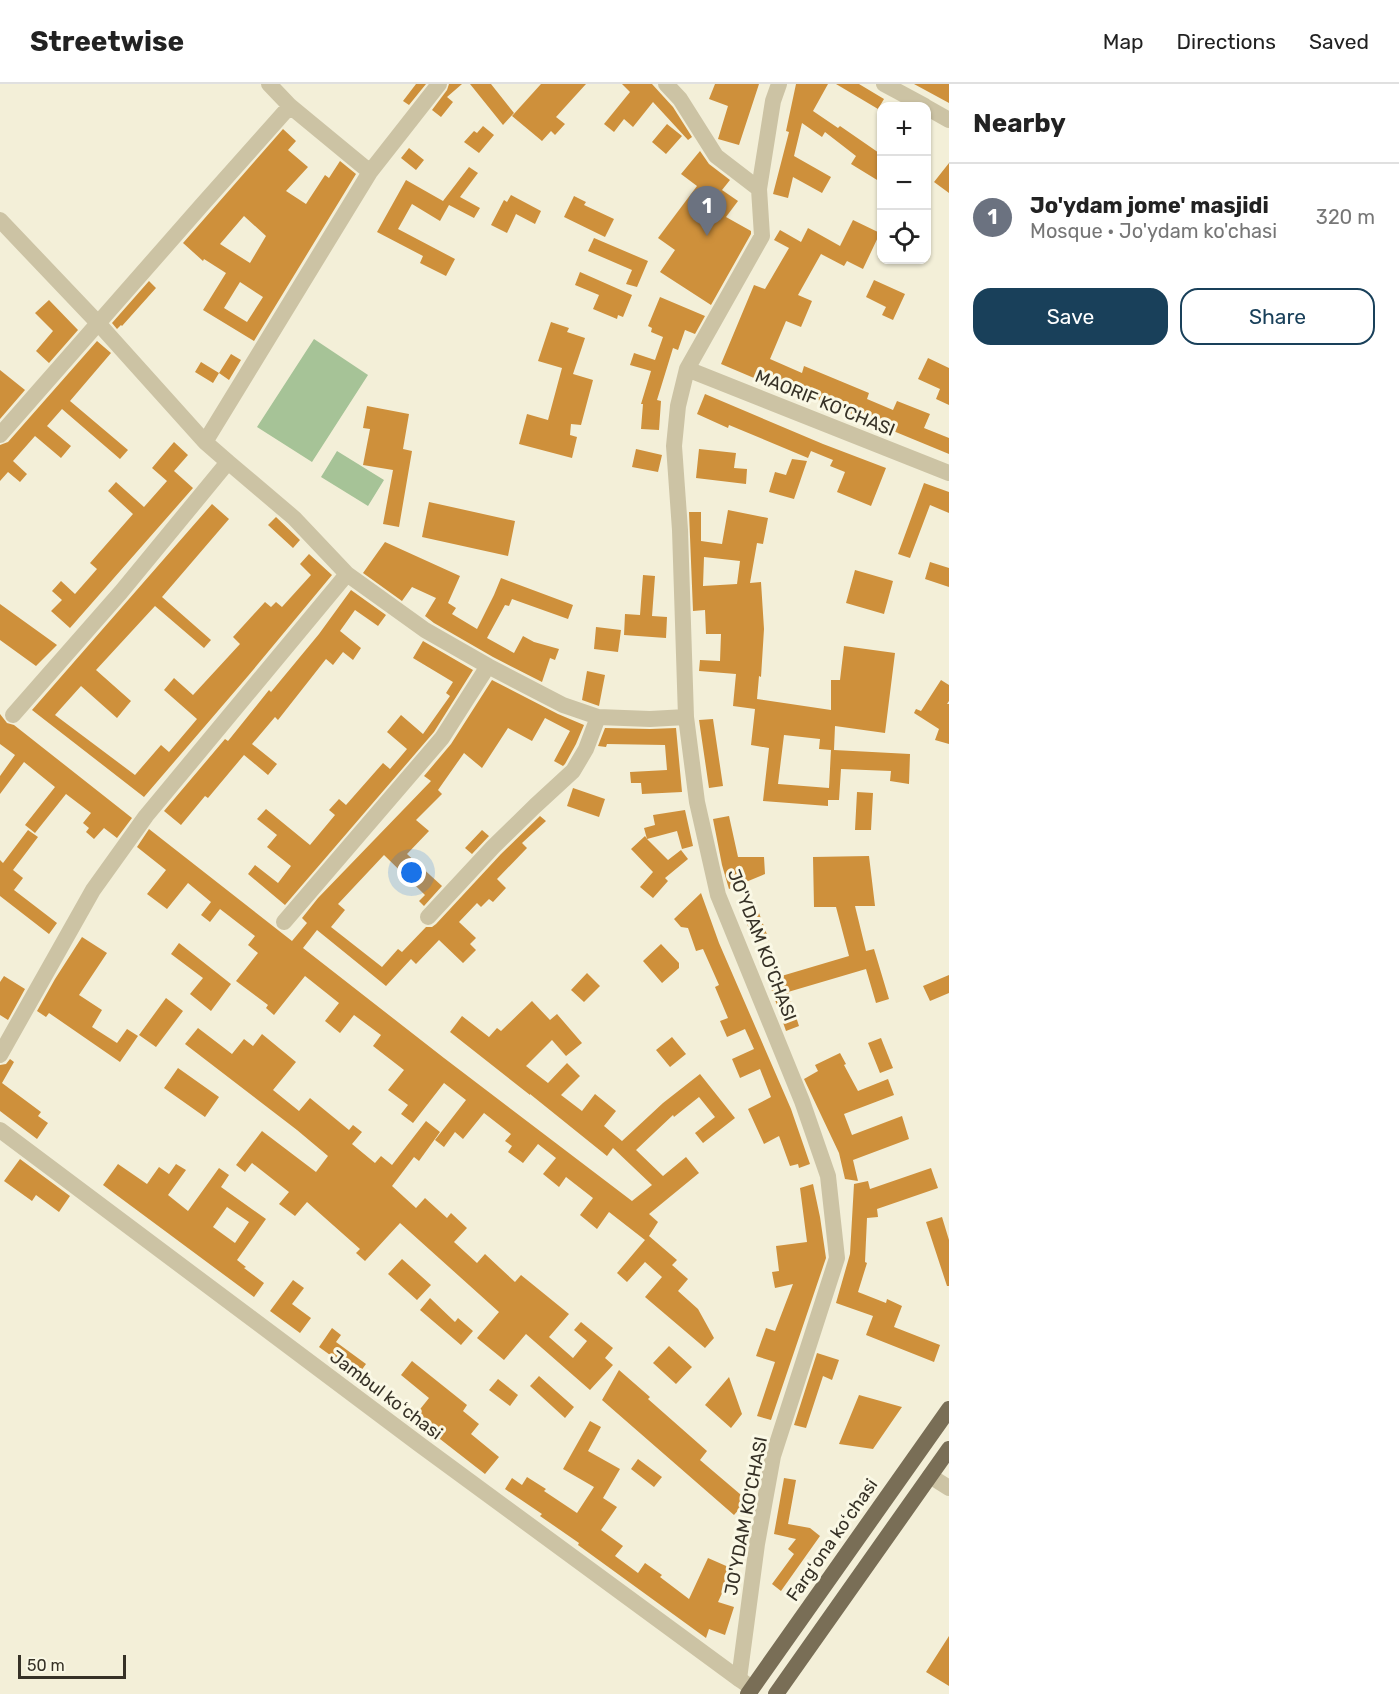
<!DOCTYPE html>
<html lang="en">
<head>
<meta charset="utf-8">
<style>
  :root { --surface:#fff; --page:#f6f6f6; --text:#222; --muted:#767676; --line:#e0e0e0; --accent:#19405a }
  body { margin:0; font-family:Rubik,sans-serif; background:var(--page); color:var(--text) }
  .controls { position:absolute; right:18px; top:18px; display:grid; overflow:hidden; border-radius:12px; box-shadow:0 2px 4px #0004 }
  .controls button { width:54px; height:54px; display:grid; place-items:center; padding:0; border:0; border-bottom:2px solid var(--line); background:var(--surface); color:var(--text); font:30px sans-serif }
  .scale { position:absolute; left:18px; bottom:15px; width:108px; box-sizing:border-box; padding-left:6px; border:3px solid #363126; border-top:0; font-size:16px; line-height:21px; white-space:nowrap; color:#363126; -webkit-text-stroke:4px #faf8e5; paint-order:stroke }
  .you { position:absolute; left:412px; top:789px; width:21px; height:21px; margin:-15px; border:4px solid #fff; border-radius:50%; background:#1a73e8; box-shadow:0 0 0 9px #1a73e833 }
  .badge { display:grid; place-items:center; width:39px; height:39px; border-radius:50%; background:var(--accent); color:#fff; font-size:20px; font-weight:700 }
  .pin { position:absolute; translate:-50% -50px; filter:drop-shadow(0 2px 3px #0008) }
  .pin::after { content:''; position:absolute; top:32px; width:21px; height:18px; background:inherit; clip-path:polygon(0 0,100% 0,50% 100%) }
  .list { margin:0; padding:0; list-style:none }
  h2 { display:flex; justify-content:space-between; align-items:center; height:78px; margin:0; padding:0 24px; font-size:26px }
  h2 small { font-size:20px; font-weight:400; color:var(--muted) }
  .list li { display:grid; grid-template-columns:39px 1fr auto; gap:18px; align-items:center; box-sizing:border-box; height:108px; padding:0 24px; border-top:2px solid var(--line) }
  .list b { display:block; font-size:22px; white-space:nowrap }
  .list p { margin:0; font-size:20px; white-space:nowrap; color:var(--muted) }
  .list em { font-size:20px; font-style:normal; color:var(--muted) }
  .actions { display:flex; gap:12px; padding:18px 24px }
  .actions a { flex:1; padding:14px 0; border:2px solid var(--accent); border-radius:18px; text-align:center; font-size:21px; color:var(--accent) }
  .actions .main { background:var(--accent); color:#fff }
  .icon { flex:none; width:33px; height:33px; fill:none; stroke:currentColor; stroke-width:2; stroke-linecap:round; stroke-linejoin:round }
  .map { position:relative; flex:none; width:949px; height:1610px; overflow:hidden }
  header { display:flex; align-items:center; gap:36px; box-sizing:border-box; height:84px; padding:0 30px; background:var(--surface); border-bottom:2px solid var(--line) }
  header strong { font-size:28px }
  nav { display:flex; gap:33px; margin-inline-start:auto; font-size:21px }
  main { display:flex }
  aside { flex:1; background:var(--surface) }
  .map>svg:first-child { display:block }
  .green { fill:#a6c397 }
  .building { fill:#ce903b; fill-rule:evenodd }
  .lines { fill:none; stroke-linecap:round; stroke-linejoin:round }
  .minor { stroke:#ccc3a4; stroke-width:16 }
  .tertiary { stroke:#ccc3a4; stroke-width:16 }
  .primary { stroke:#796e56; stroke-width:16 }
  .labels { text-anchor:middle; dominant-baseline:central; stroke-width:6; stroke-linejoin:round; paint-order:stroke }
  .street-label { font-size:18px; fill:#363126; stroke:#faf8e5 }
</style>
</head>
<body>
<header>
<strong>Streetwise</strong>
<nav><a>Map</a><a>Directions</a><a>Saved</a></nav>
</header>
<main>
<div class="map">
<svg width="949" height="1610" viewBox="0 0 949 1610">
  <rect width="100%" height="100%" fill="#f3efd8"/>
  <path class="green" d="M 314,255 L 368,291 L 312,378 L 257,343 Z
    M 337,367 L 384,396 L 368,422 L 321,393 Z"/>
  <path class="building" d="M 416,0 L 426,0 L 409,21 L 403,17 Z
    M 449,0 L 462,0 L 447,13 L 453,18 L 441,33 L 432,26 L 447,6 Z
    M 470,0 L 491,0 L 514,29 L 503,41 Z
    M 541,0 L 586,0 L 556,33 L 565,40 L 555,51 L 551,47 L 542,57 L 512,32 Z
    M 622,0 L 652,0 L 673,23 L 692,53 L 688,56 L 653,18 L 633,43 L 624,35 L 614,48 L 604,40 L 630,8 Z
    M 715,0 L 759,0 L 739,61 L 718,55 L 728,22 L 709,15 Z
    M 796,0 L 828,0 L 813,27 L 838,44 L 840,42 L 882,71 L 882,99 L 851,80 L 856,72 L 825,48 L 822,53 L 802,39 L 794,72 L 831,93 L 822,109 L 793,93 L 788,114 L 773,110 L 789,48 L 786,47 Z
    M 836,0 L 859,0 L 884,15 L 878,25 Z
    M 914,0 L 949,0 L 949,19 Z
    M 667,40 L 682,52 L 666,70 L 652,58 Z
    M 483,42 L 494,51 L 479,69 L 464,58 L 474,47 L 477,49 Z
    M 283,45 L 296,57 L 288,66 L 308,83 L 286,107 L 306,120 L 325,91 L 329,94 L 340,77 L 356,90 L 254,257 L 203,226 L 226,189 L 204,175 L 203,177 L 183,159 ZM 244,132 L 266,152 L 250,179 L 220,160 ZM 240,198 L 263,213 L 247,238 L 224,224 Z
    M 409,64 L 424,76 L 416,86 L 401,74 Z
    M 700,67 L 709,80 L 730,96 L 722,106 L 738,117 L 726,133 L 751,147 L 751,150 L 711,221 L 660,188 L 675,166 L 658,154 L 697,102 L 681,90 Z
    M 949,79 L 949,109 L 934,98 Z
    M 469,83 L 478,89 L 460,113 L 480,124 L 474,134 L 449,121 L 440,137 L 412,120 L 398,145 L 455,175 L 446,192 L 420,179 L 423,172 L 377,148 L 406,96 L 443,117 Z
    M 511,111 L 541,127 L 535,140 L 516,130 L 507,149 L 491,141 L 504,116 L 507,118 Z
    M 574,112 L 586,118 L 584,121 L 614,135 L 605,153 L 564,133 Z
    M 853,136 L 880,149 L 863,185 L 847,177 L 844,182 L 821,170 L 798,211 L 812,217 L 801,243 L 786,237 L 770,275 L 802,289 L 804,282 L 869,309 L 867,315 L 893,326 L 897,317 L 930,330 L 924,344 L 949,354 L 949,370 L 777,299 L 775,303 L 721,280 L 754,201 L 765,205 L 789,164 L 774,156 L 780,146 L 801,158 L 808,144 L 840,162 Z
    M 594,154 L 648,177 L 637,203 L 626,200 L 632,186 L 588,167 Z
    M 580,188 L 632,211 L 623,233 L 618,231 L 617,235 L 593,225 L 599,211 L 575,201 Z
    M 874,196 L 905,210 L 893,236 L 882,231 L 886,223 L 866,213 Z
    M 149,197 L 156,204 L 122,242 L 121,241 L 117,245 L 112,239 Z
    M 660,213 L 705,232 L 695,250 L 685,246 L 678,266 L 673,264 L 657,316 L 661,317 L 659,346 L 641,345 L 643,320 L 641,320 L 651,287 L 630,281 L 634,269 L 655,276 L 663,253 L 651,248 L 652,244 L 648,242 Z
    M 49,216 L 78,246 L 49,279 L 36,267 L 53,247 L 35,229 Z
    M 551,238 L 569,244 L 567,248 L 585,254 L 573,290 L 593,296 L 581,341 L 571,340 L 570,351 L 577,353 L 572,374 L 519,360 L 527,330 L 548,336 L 562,284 L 538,277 Z
    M 97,257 L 111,269 L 70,317 L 128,366 L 120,375 L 62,325 L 47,342 L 71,362 L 61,374 L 35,352 L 13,377 L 27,390 L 20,398 L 8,388 L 0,397 L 0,361 L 8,358 Z
    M 231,270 L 241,276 L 229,296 L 219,289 Z
    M 928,274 L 949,284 L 949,321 L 936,315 L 940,305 L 918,295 Z
    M 201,278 L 219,289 L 213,299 L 195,288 Z
    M 0,286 L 25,306 L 0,335 Z
    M 705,310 L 823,360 L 886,384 L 871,422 L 837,408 L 845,388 L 830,382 L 833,376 L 811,367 L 808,374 L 729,341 L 728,344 L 697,330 Z
    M 367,322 L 409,330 L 403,365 L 412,367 L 399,443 L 383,440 L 393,386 L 363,381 L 370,345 L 363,344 Z
    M 174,358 L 188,371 L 174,387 L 193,404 L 70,544 L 51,527 L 62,516 L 52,507 L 61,497 L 75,510 L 97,485 L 90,479 L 133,430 L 108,407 L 116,398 L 144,423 L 167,397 L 152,384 Z
    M 636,365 L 662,371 L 658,388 L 632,383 Z
    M 699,365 L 736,369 L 734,384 L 747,385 L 746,400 L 696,394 Z
    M 792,375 L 807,377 L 794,415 L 769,408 L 775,388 L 786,391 Z
    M 924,399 L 949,408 L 949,429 L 930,421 L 910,474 L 898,470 Z
    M 429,418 L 515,437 L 508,472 L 422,453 Z
    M 212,420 L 229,435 L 162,513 L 211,556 L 204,564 L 155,522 L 96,586 L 131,617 L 117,634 L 81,602 L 55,631 L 135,691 L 161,661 L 169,668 L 197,635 L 164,606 L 174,594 L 193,611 L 240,560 L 233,553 L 265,518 L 271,523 L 276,518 L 282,523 L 311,491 L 300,480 L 309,470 L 332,491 L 248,592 L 144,713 L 32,626 Z
    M 728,426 L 768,434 L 763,460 L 757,459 L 750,499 L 761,498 L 764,545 L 761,593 L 759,592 L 757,615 L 831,626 L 831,596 L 840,596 L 844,562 L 895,569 L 885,649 L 835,642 L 834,666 L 910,670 L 909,700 L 890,697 L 891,687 L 841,685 L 839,716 L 828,716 L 828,722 L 763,717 L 769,664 L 751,661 L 755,625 L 733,622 L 736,590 L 699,587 L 700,576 L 720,577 L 721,550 L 706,550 L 705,526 L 693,527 L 689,428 L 701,428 L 701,457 L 722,460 ZM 704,473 L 740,477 L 737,500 L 703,502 ZM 784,651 L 820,655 L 819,665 L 831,666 L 829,704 L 778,700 Z
    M 276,433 L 300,456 L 293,464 L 268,441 Z
    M 385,458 L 460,492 L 448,519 L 456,524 L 452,530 L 477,545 L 494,511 L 501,494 L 573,521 L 568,535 L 512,515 L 509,522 L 505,521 L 487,554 L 514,569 L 523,552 L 534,558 L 559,565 L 555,576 L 550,574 L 542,598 L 493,573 L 434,539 L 425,532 L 436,514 L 412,503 L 402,517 L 363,489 Z
    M 930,478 L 949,484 L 949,503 L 925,495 Z
    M 855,486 L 893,497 L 884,530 L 846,519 Z
    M 643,491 L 655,492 L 652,532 L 667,533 L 666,554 L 624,551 L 625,530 L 640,531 Z
    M 351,506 L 386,531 L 378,542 L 355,526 L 340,547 L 361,564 L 353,576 L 343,568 L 333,581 L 326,575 L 278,636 L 275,633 L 252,660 L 277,680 L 268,691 L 244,671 L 208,714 L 205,712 L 181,741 L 164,727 L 225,655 L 228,657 L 269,606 L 271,608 L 319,550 Z
    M 0,520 L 57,561 L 36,582 L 0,556 Z
    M 596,543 L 621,546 L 618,568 L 594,565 Z
    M 423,557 L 473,586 L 434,648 L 285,821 L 248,790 L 255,781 L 278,799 L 291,782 L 267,763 L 277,751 L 257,735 L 266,725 L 310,761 L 335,731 L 329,726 L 339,715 L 346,721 L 383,679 L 390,685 L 407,665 L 387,648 L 401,631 L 423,650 L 450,612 L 446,609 L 453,598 L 413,574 Z
    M 587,587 L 605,591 L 599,622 L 582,616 Z
    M 492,596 L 558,630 L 584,641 L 576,660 L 565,680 L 563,682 L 554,677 L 570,647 L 545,634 L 532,657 L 508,644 L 482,684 L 464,669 L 438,706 L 442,710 L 416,736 L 429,747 L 407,770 L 442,802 L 424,822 L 419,817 L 425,811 L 384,771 L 338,820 L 345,826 L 331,843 L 382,883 L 398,865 L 402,868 L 426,843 L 432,843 L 436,840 L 501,770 L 540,732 L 546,737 L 522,759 L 527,764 L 497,795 L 506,804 L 493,818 L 489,815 L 481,823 L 477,819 L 459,838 L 476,854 L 470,860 L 476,866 L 463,879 L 439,856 L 416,880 L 411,875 L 386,902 L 317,846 L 303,864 L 444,974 L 632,1117 L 652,1101 L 613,1064 L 607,1072 L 530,1010 L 530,1011 L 450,948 L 462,932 L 489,953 L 497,944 L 501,947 L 532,917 L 550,936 L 557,930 L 582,959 L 566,972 L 552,956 L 526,982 L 548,999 L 567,979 L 580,992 L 561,1011 L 582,1027 L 595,1010 L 616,1027 L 604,1042 L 622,1057 L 663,1019 L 700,990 L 735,1034 L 703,1059 L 695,1049 L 715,1033 L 699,1013 L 674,1033 L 673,1031 L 636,1066 L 663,1092 L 686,1073 L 699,1089 L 649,1130 L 658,1138 L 649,1152 L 677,1176 L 672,1181 L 688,1195 L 678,1207 L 698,1225 L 714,1254 L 705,1264 L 645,1213 L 662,1193 L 645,1178 L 627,1198 L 617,1189 L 645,1156 L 609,1128 L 597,1145 L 580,1131 L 593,1114 L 566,1093 L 559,1103 L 543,1090 L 556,1074 L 538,1060 L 523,1079 L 508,1068 L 512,1062 L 505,1057 L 511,1050 L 484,1029 L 463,1055 L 455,1048 L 444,1063 L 435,1056 L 466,1016 L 444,999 L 413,1039 L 401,1030 L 408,1021 L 388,1006 L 404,986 L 373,962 L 381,951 L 354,931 L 340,949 L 325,937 L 339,919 L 305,892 L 274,931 L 266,924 L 268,921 L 236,897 L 258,869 L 248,861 L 255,852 L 220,825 L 210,838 L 201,831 L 211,818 L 188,799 L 167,825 L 147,810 L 166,786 L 137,763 L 149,745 L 292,857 L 307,839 L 302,834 L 318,814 L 431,697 L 424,692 L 451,660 Z
    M 941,596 L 949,601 L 949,617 L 947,620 L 949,620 L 949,660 L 935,656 L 939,645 L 914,629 L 916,625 L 921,627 Z
    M 0,630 L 7,639 L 14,641 L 132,734 L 117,754 L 104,744 L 94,755 L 86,748 L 89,744 L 83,739 L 91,729 L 66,710 L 35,749 L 25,741 L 55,703 L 24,678 L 0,710 L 0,692 L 15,671 L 0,660 Z
    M 713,635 L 723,702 L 709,704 L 699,636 Z
    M 605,644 L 650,645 L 676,644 L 682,708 L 642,710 L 641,699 L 631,699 L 630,688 L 667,686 L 665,661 L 607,660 L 606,663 L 598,662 Z
    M 573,704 L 605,715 L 599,733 L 567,722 Z
    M 857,708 L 873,709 L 871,746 L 855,746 Z
    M 685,726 L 693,762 L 682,765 L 677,747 L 647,755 L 668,776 L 681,766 L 688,775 L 665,794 L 668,797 L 653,814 L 640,803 L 653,788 L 631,765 L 645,752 L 647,755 L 644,744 L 655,741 L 653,731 Z
    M 729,732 L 738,773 L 764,773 L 765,790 L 729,805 L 722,781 L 713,735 Z
    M 28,746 L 38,753 L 13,786 L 23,794 L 14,806 L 57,839 L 49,850 L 0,812 L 0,776 L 3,779 Z
    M 482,746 L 489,752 L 472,770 L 465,764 Z
    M 869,772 L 875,822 L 855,822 L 866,867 L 874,865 L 889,915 L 876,919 L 866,885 L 788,908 L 799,942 L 786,947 L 768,896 L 849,872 L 836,823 L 814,823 L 813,773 Z
    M 701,809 L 719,859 L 791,1025 L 810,1080 L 799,1084 L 798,1080 L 790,1082 L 779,1052 L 764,1060 L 748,1025 L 771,1013 L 760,985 L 740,994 L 732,975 L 754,965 L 745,945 L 727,953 L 720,937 L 728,934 L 715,903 L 719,901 L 703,865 L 696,867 L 688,844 L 681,843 L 674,835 Z
    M 759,829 L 769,856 L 756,861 L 745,835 Z
    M 82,853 L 107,869 L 79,911 L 102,926 L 92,943 L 117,959 L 127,945 L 138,952 L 120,978 L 49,929 L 46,933 L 37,927 L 55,895 Z
    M 179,859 L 231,900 L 211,927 L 190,910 L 203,894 L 171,870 Z
    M 661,860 L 679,879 L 679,884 L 662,899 L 643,877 Z
    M 587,889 L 600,902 L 584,918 L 571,906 Z
    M 949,891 L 949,909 L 930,917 L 923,902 Z
    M 4,892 L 25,905 L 8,936 L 0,931 L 0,898 Z
    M 166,914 L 183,927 L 156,963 L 139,951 Z
    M 198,944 L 232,970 L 244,955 L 253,962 L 262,950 L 296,978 L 273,1006 L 299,1027 L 310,1014 L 349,1046 L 353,1041 L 362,1048 L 352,1060 L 375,1079 L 381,1072 L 392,1081 L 426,1037 L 440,1048 L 419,1077 L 414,1073 L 392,1102 L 416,1124 L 425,1114 L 447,1134 L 451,1129 L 467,1144 L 454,1158 L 477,1179 L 485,1170 L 515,1198 L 521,1191 L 569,1230 L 549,1253 L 573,1274 L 587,1257 L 574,1246 L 581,1238 L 613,1264 L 605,1274 L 613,1281 L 590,1306 L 526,1250 L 504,1276 L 477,1254 L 499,1228 L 400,1139 L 365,1177 L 356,1169 L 360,1165 L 307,1118 L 295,1132 L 279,1120 L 289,1108 L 252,1079 L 245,1088 L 236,1081 L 262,1047 L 316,1088 L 328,1072 L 297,1046 L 185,960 Z
    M 672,953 L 686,970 L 670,983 L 656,966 Z
    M 881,954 L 893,984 L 880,989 L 868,959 Z
    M 840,969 L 846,980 L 844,981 L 858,1007 L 888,995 L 894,1011 L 844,1030 L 852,1051 L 902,1032 L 909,1055 L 853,1076 L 858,1097 L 845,1095 L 839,1069 L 804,995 L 818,987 L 815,981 Z
    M 10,975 L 14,978 L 2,999 L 41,1028 L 38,1032 L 48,1039 L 37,1055 L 0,1027 L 0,981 L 6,980 Z
    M 178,984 L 219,1013 L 205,1033 L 164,1004 Z
    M 20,1075 L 70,1112 L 59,1128 L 36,1111 L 32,1117 L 4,1097 Z
    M 118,1080 L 147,1100 L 159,1083 L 169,1090 L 176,1080 L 186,1086 L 168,1111 L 188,1127 L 219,1084 L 229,1091 L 221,1103 L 266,1135 L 237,1176 L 246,1183 L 244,1184 L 264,1199 L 254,1213 L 103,1101 ZM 227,1123 L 249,1138 L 235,1159 L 213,1143 Z
    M 931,1084 L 938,1104 L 877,1125 L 878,1133 L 867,1134 L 865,1178 L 867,1179 L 858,1208 L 886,1219 L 887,1215 L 902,1222 L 894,1243 L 940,1261 L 934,1278 L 866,1251 L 873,1232 L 836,1219 L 850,1170 L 854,1100 L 868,1097 L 870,1105 Z
    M 813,1100 L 820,1133 L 826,1174 L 771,1336 L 757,1332 L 775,1278 L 756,1272 L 766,1244 L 775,1247 L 793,1200 L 775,1204 L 772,1188 L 779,1187 L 776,1162 L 807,1158 L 800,1104 Z
    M 942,1133 L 949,1156 L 949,1202 L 947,1202 L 926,1138 Z
    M 402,1175 L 431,1201 L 417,1216 L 388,1190 Z
    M 293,1196 L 304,1204 L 292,1220 L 311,1234 L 300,1249 L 270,1227 Z
    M 430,1214 L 455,1238 L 458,1234 L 473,1247 L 461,1261 L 420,1226 Z
    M 332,1244 L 341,1251 L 336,1258 L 366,1280 L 358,1291 L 319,1263 Z
    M 669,1262 L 692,1283 L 676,1300 L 653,1279 Z
    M 817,1269 L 839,1276 L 832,1296 L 823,1292 L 806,1344 L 794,1341 Z
    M 412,1277 L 467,1321 L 463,1327 L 479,1340 L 471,1350 L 499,1373 L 485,1390 L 413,1334 L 429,1314 L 401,1291 Z
    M 619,1286 L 650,1313 L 648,1315 L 707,1367 L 700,1376 L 747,1416 L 734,1431 L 602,1316 Z
    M 539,1292 L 574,1323 L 565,1334 L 530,1302 Z
    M 729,1293 L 742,1330 L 731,1344 L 705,1321 Z
    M 498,1295 L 518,1311 L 510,1322 L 489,1306 Z
    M 859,1311 L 902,1323 L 873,1365 L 839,1360 Z
    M 590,1337 L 601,1343 L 588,1367 L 620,1385 L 603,1414 L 617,1423 L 601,1446 L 623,1462 L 615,1472 L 638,1489 L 645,1479 L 662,1491 L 660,1493 L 689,1515 L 708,1474 L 733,1485 L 718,1518 L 734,1523 L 725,1551 L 709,1545 L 706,1554 L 578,1461 L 579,1459 L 540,1432 L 542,1430 L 505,1405 L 512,1394 L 522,1401 L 527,1393 L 546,1405 L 544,1407 L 577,1429 L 594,1403 L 563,1385 Z
    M 638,1375 L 662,1393 L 654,1403 L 631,1385 Z
    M 784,1394 L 796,1396 L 788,1440 L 810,1444 L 820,1452 L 781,1507 L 772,1500 L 794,1470 L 788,1465 L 796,1455 L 774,1450 Z
    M 949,1552 L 949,1602 L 926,1588 Z"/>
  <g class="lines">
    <path class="minor" d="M 666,0 L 680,15 L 716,72 L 759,105
      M 884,0 L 925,22
      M 926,23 L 949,36
      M 370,88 L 439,0
      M 0,136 L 98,239 L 205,358 L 370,88 L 290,22 L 269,0
      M 687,285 L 949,389
      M 0,351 L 201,122 L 290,22
      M 488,582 L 563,621 L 598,633 L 650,635 L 686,633
      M 13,631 L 121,508 L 228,378 L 205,358
      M 428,833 L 493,763 L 535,722 L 573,687 L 586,665 L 598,633
      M 284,838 L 442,654 L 488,582 L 425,546 L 347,490
      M 0,971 L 93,806 L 146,732 L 347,490 L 294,434 L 228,378
      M 930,1392 L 949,1404
      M 739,1595 L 757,1460 L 773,1372 L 837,1174 L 828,1092 L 802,1017 L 718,811 L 697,718 L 686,633 L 680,446 L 674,362 L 678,322 L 687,285 L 762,152 L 759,105 L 773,17 L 779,0"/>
    <path class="tertiary" d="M 0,1046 L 419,1360 L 739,1595 L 752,1604"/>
    <path class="primary" d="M 748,1610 L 949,1325
      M 776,1610 L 949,1365"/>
  </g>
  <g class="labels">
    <g class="street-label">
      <text transform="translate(825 319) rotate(22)">MAORIF KO'CHASI</text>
      <text transform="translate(762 861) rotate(69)">JO'YDAM KO'CHASI</text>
      <text transform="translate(386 1311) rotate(37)">Jambul koʻchasi</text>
      <text transform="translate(746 1432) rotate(-79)">JO'YDAM KO'CHASI</text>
      <text transform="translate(832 1456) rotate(-55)">Fargʻona koʻchasi</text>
    </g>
  </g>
</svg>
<div class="controls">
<button>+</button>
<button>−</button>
<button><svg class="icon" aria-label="locate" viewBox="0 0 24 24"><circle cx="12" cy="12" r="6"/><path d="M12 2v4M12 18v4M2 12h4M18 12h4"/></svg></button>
</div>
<div class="scale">50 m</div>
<div class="you"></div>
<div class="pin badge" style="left:707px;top:152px;background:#6b7280">1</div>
</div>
<aside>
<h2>Nearby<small></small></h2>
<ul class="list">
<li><span class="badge" style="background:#6b7280">1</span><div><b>Jo'ydam jome' masjidi</b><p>Mosque · Jo'ydam ko'chasi</p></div><em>320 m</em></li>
</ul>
<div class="actions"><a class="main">Save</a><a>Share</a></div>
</aside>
</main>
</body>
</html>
